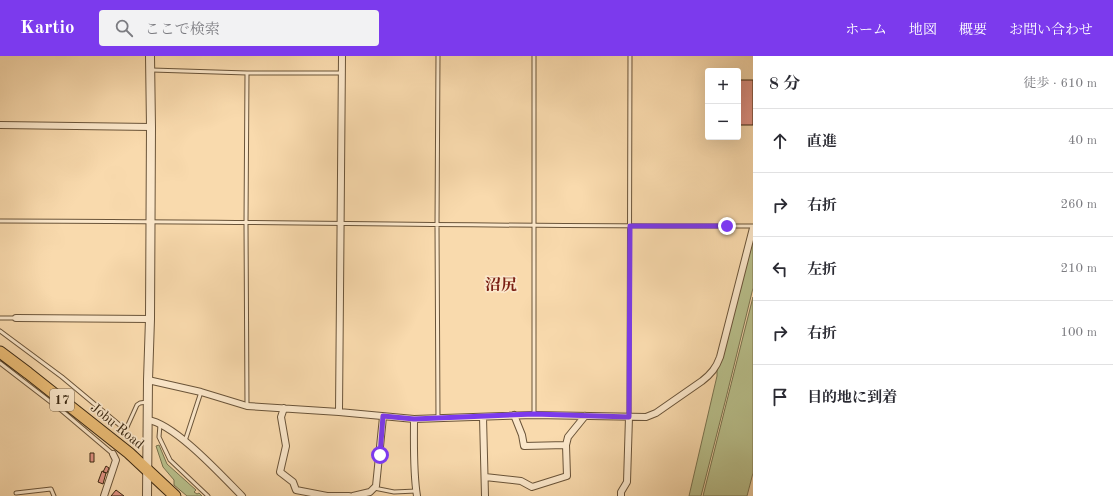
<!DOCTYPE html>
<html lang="ja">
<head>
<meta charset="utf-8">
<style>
  :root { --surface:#fff; --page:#f2f2f3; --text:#2b2b33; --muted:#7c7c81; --line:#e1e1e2; --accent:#7c3aed }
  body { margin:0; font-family:"Old Standard TT","Noto Serif JP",serif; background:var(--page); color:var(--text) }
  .controls { position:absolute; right:12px; top:12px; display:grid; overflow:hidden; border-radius:4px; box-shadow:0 4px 16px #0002 }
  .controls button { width:36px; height:36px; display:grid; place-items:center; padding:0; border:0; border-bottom:1px solid var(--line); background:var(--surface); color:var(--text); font:20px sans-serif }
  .stop { position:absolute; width:12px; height:12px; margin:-9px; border:3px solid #7c3aed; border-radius:50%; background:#fff }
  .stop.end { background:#7c3aed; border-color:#fff; box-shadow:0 1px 4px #0008 }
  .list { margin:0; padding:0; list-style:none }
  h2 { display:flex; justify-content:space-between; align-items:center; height:52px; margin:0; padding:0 16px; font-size:17px }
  h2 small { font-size:13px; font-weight:400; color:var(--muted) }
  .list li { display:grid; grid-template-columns:26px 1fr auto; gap:12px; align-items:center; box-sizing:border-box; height:64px; padding:0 16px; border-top:1px solid var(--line) }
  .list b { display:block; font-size:15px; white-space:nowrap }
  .list em { font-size:13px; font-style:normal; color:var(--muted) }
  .icon { flex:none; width:22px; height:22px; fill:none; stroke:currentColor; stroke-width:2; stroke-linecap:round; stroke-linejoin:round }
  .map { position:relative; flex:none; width:753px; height:440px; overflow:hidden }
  header { display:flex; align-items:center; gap:24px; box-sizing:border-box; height:56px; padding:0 20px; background:var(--accent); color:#fff }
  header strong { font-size:19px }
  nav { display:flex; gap:22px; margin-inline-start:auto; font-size:14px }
  .search { width:280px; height:36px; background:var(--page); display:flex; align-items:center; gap:10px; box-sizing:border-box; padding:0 14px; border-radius:4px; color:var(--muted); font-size:15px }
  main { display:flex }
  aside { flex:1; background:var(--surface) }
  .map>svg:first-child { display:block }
  .green { fill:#b9c18d; stroke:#7a7450 }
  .building { fill:#e29385; stroke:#3a2812 }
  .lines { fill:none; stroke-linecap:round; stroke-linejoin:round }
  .service-casing { stroke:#6a5439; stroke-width:5 }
  .minor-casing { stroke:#6a5439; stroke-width:8 }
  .tertiary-casing { stroke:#6a5439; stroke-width:10 }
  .trunk-casing { stroke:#3a2812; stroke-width:13 }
  .service { stroke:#fbe7ca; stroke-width:3 }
  .minor { stroke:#fbe7ca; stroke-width:6 }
  .tertiary { stroke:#fbe7ca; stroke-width:8 }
  .trunk { stroke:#ecbd76; stroke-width:11 }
  .route { stroke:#7c3aed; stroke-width:5 }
  .labels { text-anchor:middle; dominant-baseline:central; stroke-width:3.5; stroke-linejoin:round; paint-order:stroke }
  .shield { fill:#fbe7ca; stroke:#746149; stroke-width:1 }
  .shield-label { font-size:13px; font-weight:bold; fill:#3a2812 }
  .street-label { font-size:14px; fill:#3a2812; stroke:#fbe7ca }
  .quarter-label { font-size:16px; font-weight:bold; fill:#7a1f14; stroke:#fbe7ca }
</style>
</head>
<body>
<header>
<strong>Kartio</strong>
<div class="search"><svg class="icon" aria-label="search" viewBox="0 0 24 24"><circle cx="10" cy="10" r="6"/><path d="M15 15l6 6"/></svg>ここで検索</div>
<nav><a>ホーム</a><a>地図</a><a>概要</a><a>お問い合わせ</a></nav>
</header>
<main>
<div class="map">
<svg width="753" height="440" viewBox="0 0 753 440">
  <rect width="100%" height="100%" fill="#f9daad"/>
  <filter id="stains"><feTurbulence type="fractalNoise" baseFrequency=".005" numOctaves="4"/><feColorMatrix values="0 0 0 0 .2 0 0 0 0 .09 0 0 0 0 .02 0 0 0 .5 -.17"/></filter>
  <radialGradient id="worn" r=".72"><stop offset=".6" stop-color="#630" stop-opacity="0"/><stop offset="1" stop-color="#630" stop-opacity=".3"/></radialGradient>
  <path class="green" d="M 753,181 L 753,232 L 726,342 L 701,440 L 689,440 L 717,320 L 717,314 L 723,296 Z
    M 753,241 L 753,417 L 747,440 L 703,440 Z
    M 159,389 L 167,408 L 196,434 L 194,436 L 197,438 L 199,437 L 202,440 L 187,440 L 174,429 L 174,424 L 163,411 L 156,390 Z"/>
  <path class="building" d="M 738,24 L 753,24 L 753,69 L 738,69 Z
    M 90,397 L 94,397 L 94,406 L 90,406 Z
    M 106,410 L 109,412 L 107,417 L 103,416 Z
    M 102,415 L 106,417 L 103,428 L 98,426 Z
    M 116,434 L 124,440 L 111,440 Z"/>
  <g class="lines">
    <defs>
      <path id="service" d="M 534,0 L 534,359
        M 152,14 L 247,17 L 342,17
        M 247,17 L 246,167 L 247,350
        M 0,165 C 251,165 502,171 753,170
        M 0,262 L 16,262
        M 0,275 L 62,321 L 122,371 L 125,372 L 127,371 L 137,349 L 140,347 L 147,346
        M 0,307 L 61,354 L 113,398
        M 629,360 L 630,0
        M 438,362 L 437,169 L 438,0
        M 160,369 L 159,381 L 170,404 L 208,440
        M 185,385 L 201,336
        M 374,432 L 394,436 L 416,435
        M 16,437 L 51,433 L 54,440"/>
      <path id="minor" d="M 0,69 L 151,71
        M 16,262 L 150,263
        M 148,324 L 201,336 L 247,350 L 339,356 L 414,363 L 534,359 L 646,361 L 656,357 L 702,325 C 711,318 716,312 720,301 L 753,172
        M 284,352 L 281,361 L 286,390 L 280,416 L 293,426 L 296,434 L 327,440 L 349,440
        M 339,356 L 342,0
        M 514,359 L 522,379 L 524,390 L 566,389
        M 483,361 L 485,440
        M 414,363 C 414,388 413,415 417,440
        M 148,364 C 175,368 222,420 242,440
        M 485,421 L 521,425 L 532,431 L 567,420 L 566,389 L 568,381 L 585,360
        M 104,440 L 116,404 L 113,398
        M 353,440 L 370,436 L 376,430 L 383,361
        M 621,440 L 621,436 L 627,426 L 629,361"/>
      <path id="tertiary" d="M 147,440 L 148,324 L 150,263 L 151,71 L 150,0"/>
      <path id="trunk" d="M 0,296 L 28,317 L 129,397 L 175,440"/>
    </defs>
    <use href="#service" class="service-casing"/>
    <use href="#minor" class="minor-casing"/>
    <use href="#tertiary" class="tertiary-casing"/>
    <use href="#trunk" class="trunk-casing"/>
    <use href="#service" class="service"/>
    <use href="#minor" class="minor"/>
    <use href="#tertiary" class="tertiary"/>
    <use href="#trunk" class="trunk"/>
  </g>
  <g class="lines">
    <path class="route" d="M 380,399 L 383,360 L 414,363 L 534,358 L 629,361 L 630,170 L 727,170"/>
  </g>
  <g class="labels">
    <rect class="shield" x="50" y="333" width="24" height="22" rx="3"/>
    <g class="shield-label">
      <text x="62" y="344">17</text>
    </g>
    <g class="street-label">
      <text transform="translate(117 370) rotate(39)">Jobu Road</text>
    </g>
    <g class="quarter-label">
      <text x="501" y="230">沼尻</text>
    </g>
  </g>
  <rect width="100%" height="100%" filter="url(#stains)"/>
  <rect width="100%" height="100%" fill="url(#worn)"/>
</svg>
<div class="controls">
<button>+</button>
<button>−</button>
</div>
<div class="stop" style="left:380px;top:399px"></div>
<div class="stop end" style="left:727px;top:170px"></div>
</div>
<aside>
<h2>8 分<small>徒歩 · 610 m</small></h2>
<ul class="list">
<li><svg class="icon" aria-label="ahead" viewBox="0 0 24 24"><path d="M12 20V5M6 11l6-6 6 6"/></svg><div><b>直進</b></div><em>40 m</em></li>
<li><svg class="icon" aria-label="right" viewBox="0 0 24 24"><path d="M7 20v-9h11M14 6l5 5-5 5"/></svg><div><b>右折</b></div><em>260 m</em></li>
<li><svg class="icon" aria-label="left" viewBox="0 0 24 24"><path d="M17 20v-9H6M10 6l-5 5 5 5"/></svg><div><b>左折</b></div><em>210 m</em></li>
<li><svg class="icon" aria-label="right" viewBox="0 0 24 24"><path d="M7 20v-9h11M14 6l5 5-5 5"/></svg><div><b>右折</b></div><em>100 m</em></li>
<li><svg class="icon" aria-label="arrive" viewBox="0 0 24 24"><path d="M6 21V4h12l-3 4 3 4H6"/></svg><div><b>目的地に到着</b></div></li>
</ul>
</aside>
</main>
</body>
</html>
